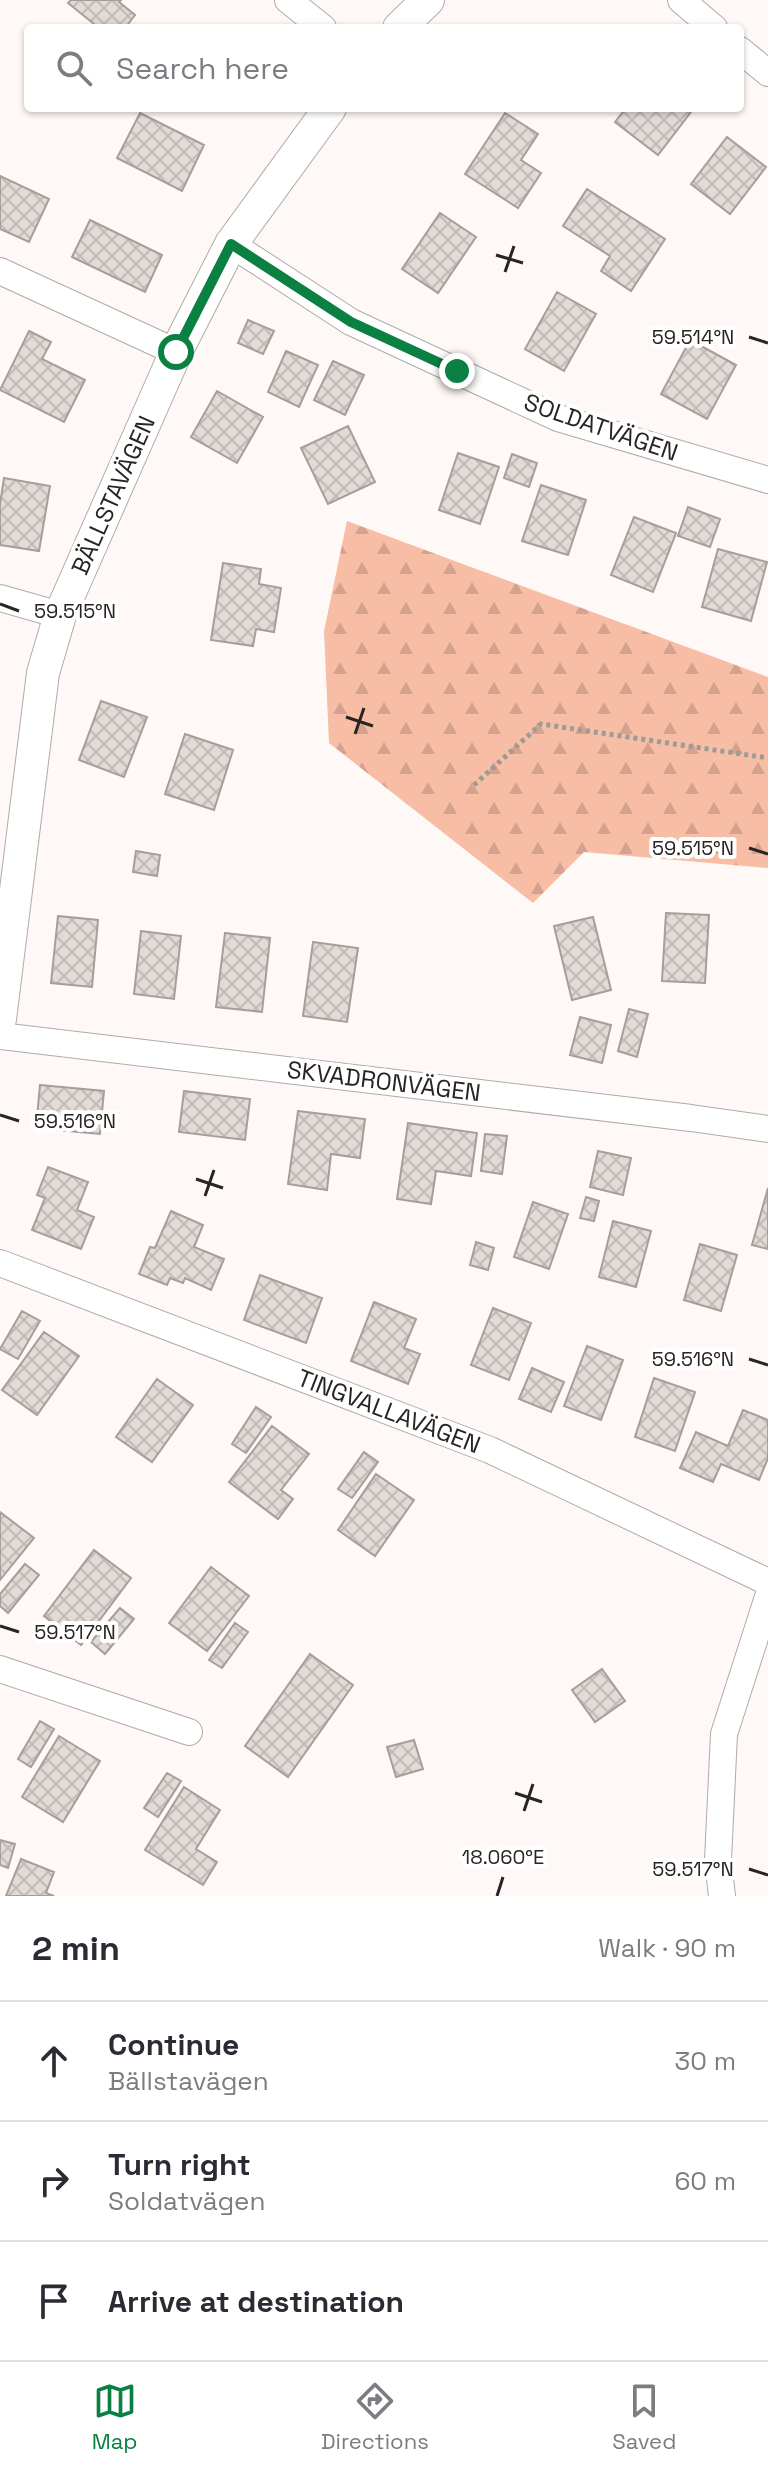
<!DOCTYPE html>
<html lang="en">
<head>
<meta charset="utf-8">
<style>
  :root { --surface:#fff; --page:#f7f7f7; --text:#2b2b33; --muted:#7c7c81; --line:#e1e1e2; --accent:#0b8043 }
  body { margin:0; font-family:"Space Grotesk",sans-serif; background:var(--page); color:var(--text) }
  .stop { position:absolute; width:24px; height:24px; margin:-18px; border:6px solid #0b8043; border-radius:50%; background:#fff }
  .stop.end { background:#0b8043; border-color:#fff; box-shadow:0 2px 8px #0008 }
  .list { margin:0; padding:0; list-style:none }
  h2 { display:flex; justify-content:space-between; align-items:center; height:104px; margin:0; padding:0 32px; font-size:34px }
  h2 small { font-size:26px; font-weight:400; color:var(--muted) }
  .list li { display:grid; grid-template-columns:52px 1fr auto; gap:24px; align-items:center; box-sizing:border-box; height:120px; padding:0 32px; border-top:2px solid var(--line) }
  .list b { display:block; font-size:30px; white-space:nowrap }
  .list p { margin:0; font-size:26px; white-space:nowrap; color:var(--muted) }
  .list em { font-size:26px; font-style:normal; color:var(--muted) }
  .icon { flex:none; width:44px; height:44px; fill:none; stroke:currentColor; stroke-width:2; stroke-linecap:round; stroke-linejoin:round }
  .map { position:relative; flex:none; width:768px; height:1896px; overflow:hidden }
  .search { position:absolute; background:var(--surface); box-shadow:0 2px 6px #0004; left:24px; right:24px; top:24px; height:88px; display:flex; align-items:center; gap:20px; box-sizing:border-box; padding:0 28px; border-radius:8px; color:var(--muted); font-size:30px }
  .sheet { height:464px; background:var(--surface) }
  nav { display:flex; justify-content:space-around; align-items:center; box-sizing:border-box; height:112px; border-top:2px solid var(--line); background:var(--surface); font-size:22px; color:var(--muted) }
  nav a { display:grid; justify-items:center; gap:4px }
  nav .on { color:var(--accent) }
  .map>svg:first-child { display:block }
  .forest { fill:url(#forest-firs) }
  .building { fill:url(#building-cross-hatch); stroke:#a59e9b; stroke-width:2 }
  .lines { fill:none; stroke-linecap:round; stroke-linejoin:round }
  .minor-casing { stroke:#b1aaa8; stroke-width:28 }
  .tertiary-casing { stroke:#b1aaa8; stroke-width:34 }
  .path { stroke:#9e9a98; stroke-width:5; stroke-dasharray:4 4; stroke-linecap:butt }
  .minor { stroke:#fff; stroke-width:26 }
  .tertiary { stroke:#fff; stroke-width:32 }
  .route { stroke:#0b8043; stroke-width:10 }
  .ticks { fill:none; stroke:#272423; stroke-width:3 }
  .labels { text-anchor:middle; dominant-baseline:central; stroke-width:8; stroke-linejoin:round; paint-order:stroke }
  .street-label { font-size:24px; fill:#272423; stroke:#fff }
  .ticks-label { font-size:20px; text-anchor:middle; fill:#272423; stroke:#fff; stroke-width:8; stroke-linejoin:round; paint-order:stroke }
</style>
</head>
<body>
<div class="map">
<svg width="768" height="1896" viewBox="0 0 768 1896">
  <defs>
    <pattern id="forest-firs" width="22" height="20" patternUnits="userSpaceOnUse" patternTransform="scale(2)"><rect width="22" height="20" fill="#f7bda5"/><path d="M5 1l3.5 6h-7zM16 11l3.5 6h-7z" fill="#d4a28e"/></pattern>
    <pattern id="building-cross-hatch" width="8" height="8" patternUnits="userSpaceOnUse" patternTransform="scale(2)"><rect width="8" height="8" fill="#e1dad7"/><path d="M0 0l8 8M0 8l8-8" fill="none" stroke="#c1bbb8"/></pattern>
  </defs>
  <rect width="100%" height="100%" fill="#fef9f6"/>
  <path class="forest" d="M 347,521 L 768,677 L 768,868 L 584,852 L 533,903 L 329,743 L 324,631 Z"/>
  <path class="building" d="M 71,0 L 121,0 L 119,2 L 135,15 L 125,28 L 99,28 L 68,3 Z
    M 626,108 L 694,108 L 658,155 L 615,122 Z
    M 140,113 L 204,145 L 182,191 L 117,158 Z
    M 505,113 L 538,134 L 521,160 L 541,173 L 518,208 L 465,174 Z
    M 727,137 L 766,167 L 730,214 L 691,184 Z
    M 0,176 L 49,199 L 29,242 L 0,229 Z
    M 587,189 L 665,239 L 631,291 L 601,271 L 610,256 L 563,226 Z
    M 440,213 L 476,237 L 438,293 L 402,269 Z
    M 90,220 L 162,255 L 145,292 L 72,257 Z
    M 557,292 L 596,314 L 564,371 L 525,349 Z
    M 248,320 L 274,331 L 263,354 L 238,343 Z
    M 29,331 L 51,342 L 42,359 L 85,380 L 64,422 L 0,390 Z
    M 690,340 L 736,365 L 707,419 L 661,394 Z
    M 286,351 L 318,365 L 299,407 L 268,392 Z
    M 333,361 L 364,375 L 345,415 L 314,400 Z
    M 217,391 L 263,417 L 237,463 L 191,437 Z
    M 348,426 L 375,482 L 328,504 L 301,448 Z
    M 458,453 L 499,467 L 480,524 L 439,510 Z
    M 512,454 L 537,463 L 529,487 L 504,478 Z
    M 4,478 L 50,486 L 39,551 L 0,545 L 0,504 Z
    M 541,485 L 586,500 L 568,555 L 522,541 Z
    M 688,507 L 720,519 L 710,547 L 678,536 Z
    M 634,517 L 676,533 L 653,592 L 611,575 Z
    M 718,549 L 767,562 L 751,621 L 702,607 Z
    M 223,563 L 261,569 L 259,584 L 281,588 L 274,632 L 256,629 L 253,646 L 211,640 Z
    M 101,701 L 147,717 L 124,777 L 79,760 Z
    M 185,734 L 233,750 L 214,810 L 165,794 Z
    M 136,851 L 160,855 L 157,876 L 133,872 Z
    M 666,913 L 709,915 L 705,983 L 662,981 Z
    M 58,916 L 98,920 L 92,987 L 51,983 Z
    M 593,917 L 611,990 L 572,1000 L 554,926 Z
    M 141,931 L 181,936 L 174,999 L 134,994 Z
    M 225,933 L 270,938 L 262,1012 L 216,1007 Z
    M 313,942 L 358,948 L 347,1022 L 303,1016 Z
    M 629,1009 L 648,1014 L 637,1057 L 618,1051 Z
    M 580,1017 L 611,1025 L 602,1063 L 570,1055 Z
    M 40,1085 L 104,1091 L 100,1134 L 36,1128 Z
    M 184,1091 L 250,1099 L 245,1140 L 179,1132 Z
    M 298,1111 L 365,1119 L 360,1158 L 331,1154 L 327,1190 L 288,1184 Z
    M 408,1123 L 477,1133 L 471,1176 L 436,1171 L 431,1204 L 397,1199 Z
    M 485,1134 L 507,1136 L 502,1174 L 481,1171 Z
    M 598,1151 L 631,1158 L 623,1195 L 590,1187 Z
    M 48,1167 L 88,1182 L 77,1210 L 94,1217 L 81,1249 L 32,1230 L 45,1198 L 37,1195 Z
    M 768,1188 L 768,1249 L 752,1245 Z
    M 586,1197 L 599,1201 L 594,1221 L 580,1218 Z
    M 533,1202 L 568,1214 L 549,1269 L 514,1257 Z
    M 171,1211 L 203,1225 L 194,1247 L 224,1259 L 211,1290 L 185,1278 L 183,1283 L 170,1278 L 167,1285 L 139,1274 L 150,1247 L 155,1248 Z
    M 613,1221 L 651,1231 L 636,1287 L 599,1277 Z
    M 476,1242 L 494,1248 L 488,1270 L 470,1265 Z
    M 700,1244 L 737,1255 L 721,1311 L 684,1300 Z
    M 260,1275 L 322,1298 L 306,1343 L 244,1320 Z
    M 374,1302 L 416,1319 L 404,1348 L 420,1354 L 408,1384 L 351,1361 Z
    M 493,1308 L 531,1323 L 509,1380 L 471,1365 Z
    M 22,1311 L 40,1321 L 18,1359 L 0,1349 Z
    M 44,1332 L 79,1356 L 37,1415 L 2,1390 Z
    M 587,1346 L 623,1360 L 601,1420 L 564,1406 Z
    M 532,1368 L 564,1382 L 551,1412 L 519,1399 Z
    M 654,1378 L 695,1392 L 675,1451 L 635,1437 Z
    M 157,1379 L 193,1405 L 152,1462 L 116,1437 Z
    M 256,1407 L 271,1417 L 246,1453 L 232,1444 Z
    M 743,1410 L 768,1420 L 768,1458 L 759,1480 L 721,1464 L 713,1482 L 680,1468 L 696,1432 L 728,1446 Z
    M 272,1426 L 309,1454 L 281,1490 L 293,1499 L 278,1519 L 229,1482 Z
    M 364,1452 L 378,1462 L 352,1498 L 338,1489 Z
    M 376,1474 L 414,1500 L 375,1556 L 338,1530 Z
    M 0,1512 L 34,1538 L 0,1580 Z
    M 94,1550 L 131,1578 L 81,1645 L 44,1616 Z
    M 25,1564 L 39,1575 L 8,1613 L 0,1606 L 0,1594 Z
    M 211,1567 L 249,1596 L 207,1651 L 169,1623 Z
    M 120,1608 L 134,1619 L 105,1654 L 91,1642 Z
    M 235,1623 L 248,1632 L 222,1668 L 209,1660 Z
    M 310,1654 L 353,1685 L 288,1777 L 245,1746 Z
    M 602,1669 L 625,1701 L 595,1722 L 572,1690 Z
    M 40,1721 L 54,1729 L 31,1767 L 18,1759 Z
    M 59,1736 L 100,1761 L 63,1822 L 22,1797 Z
    M 414,1740 L 423,1769 L 396,1777 L 387,1747 Z
    M 167,1773 L 181,1781 L 158,1817 L 144,1808 Z
    M 184,1787 L 220,1810 L 196,1849 L 217,1862 L 203,1885 L 145,1850 Z
    M 0,1840 L 15,1844 L 8,1868 L 0,1865 Z
    M 21,1859 L 54,1872 L 46,1893 L 54,1896 L 6,1896 Z"/>
  <g class="lines">
    <defs>
      <path id="minor" d="M 288,0 L 323,28
        M 681,0 L 714,28
        M 740,50 L 768,73
        M 231,244 L 351,322 L 558,418 L 768,480
        M 0,271 L 176,352
        M 0,598 L 60,615
        M 0,1036 L 691,1118 L 768,1129
        M 0,1263 L 490,1450 L 768,1582
        M 0,1669 L 189,1732
        M 722,1896 L 718,1860 L 724,1734 L 768,1597"/>
      <path id="tertiary" d="M 399,28 L 428,0
        M 0,1019 L 43,673 L 60,615 L 176,352 L 231,244 L 330,108"/>
    </defs>
    <use href="#minor" class="minor-casing"/>
    <use href="#tertiary" class="tertiary-casing"/>
    <path class="path" d="M 474,785 L 541,724 L 768,758"/>
    <use href="#minor" class="minor"/>
    <use href="#tertiary" class="tertiary"/>
  </g>
  <g class="lines">
    <path class="route" d="M 176,352 L 231,244 L 351,322 L 457,371"/>
  </g>
  <path class="ticks" d="M 496,255 L 523,263M 505,272 L 514,246M 749,337 L 768,343M 0,604 L 19,611M 346,717 L 373,726M 355,734 L 364,708M 749,848 L 768,854M 0,1115 L 19,1121M 196,1179 L 223,1188M 205,1196 L 214,1170M 749,1359 L 768,1365M 0,1626 L 19,1632M 515,1793 L 542,1802M 524,1811 L 533,1784M 749,1869 L 768,1875M 497,1896 L 503,1877"/>
  <g class="labels">
    <g class="street-label">
      <text transform="translate(601 427) rotate(19)">SOLDATVÄGEN</text>
      <text transform="translate(113 495) rotate(-66)">BÄLLSTAVÄGEN</text>
      <text transform="translate(384 1081) rotate(7)">SKVADRONVÄGEN</text>
      <text transform="translate(389 1411) rotate(21)">TINGVALLAVÄGEN</text>
    </g>
  </g>
  <g class="ticks-label">
    <text x="693" y="344">59.514°N</text>
    <text x="75" y="618">59.515°N</text>
    <text x="693" y="855">59.515°N</text>
    <text x="75" y="1128">59.516°N</text>
    <text x="693" y="1366">59.516°N</text>
    <text x="75" y="1639">59.517°N</text>
    <text x="503" y="1864">18.060°E</text>
    <text x="693" y="1876">59.517°N</text>
  </g>
</svg>
<div class="stop" style="left:176px;top:352px"></div>
<div class="stop end" style="left:457px;top:371px"></div>
<div class="search"><svg class="icon" aria-label="search" viewBox="0 0 24 24"><circle cx="10" cy="10" r="6"/><path d="M15 15l6 6"/></svg>Search here</div>
</div>
<section class="sheet">
<h2>2 min<small>Walk · 90 m</small></h2>
<ul class="list">
<li><svg class="icon" aria-label="ahead" viewBox="0 0 24 24"><path d="M12 20V5M6 11l6-6 6 6"/></svg><div><b>Continue</b><p>Bällstavägen</p></div><em>30 m</em></li>
<li><svg class="icon" aria-label="right" viewBox="0 0 24 24"><path d="M7 20v-9h11M14 6l5 5-5 5"/></svg><div><b>Turn right</b><p>Soldatvägen</p></div><em>60 m</em></li>
<li><svg class="icon" aria-label="arrive" viewBox="0 0 24 24"><path d="M6 21V4h12l-3 4 3 4H6"/></svg><div><b>Arrive at destination</b></div></li>
</ul>
</section>
<nav>
<a class="on"><svg class="icon" aria-label="map" viewBox="0 0 24 24"><path d="M3 6l6-2 6 2 6-2v14l-6 2-6-2-6 2zM9 4v14M15 6v14"/></svg>Map</a>
<a><svg class="icon" aria-label="directions" viewBox="0 0 24 24"><path d="M12 3l9 9-9 9-9-9zM9 14v-3h6M13 9l2 2-2 2"/></svg>Directions</a>
<a><svg class="icon" aria-label="saved" viewBox="0 0 24 24"><path d="M7 4h10v16l-5-4-5 4z"/></svg>Saved</a>
</nav>
</body>
</html>
